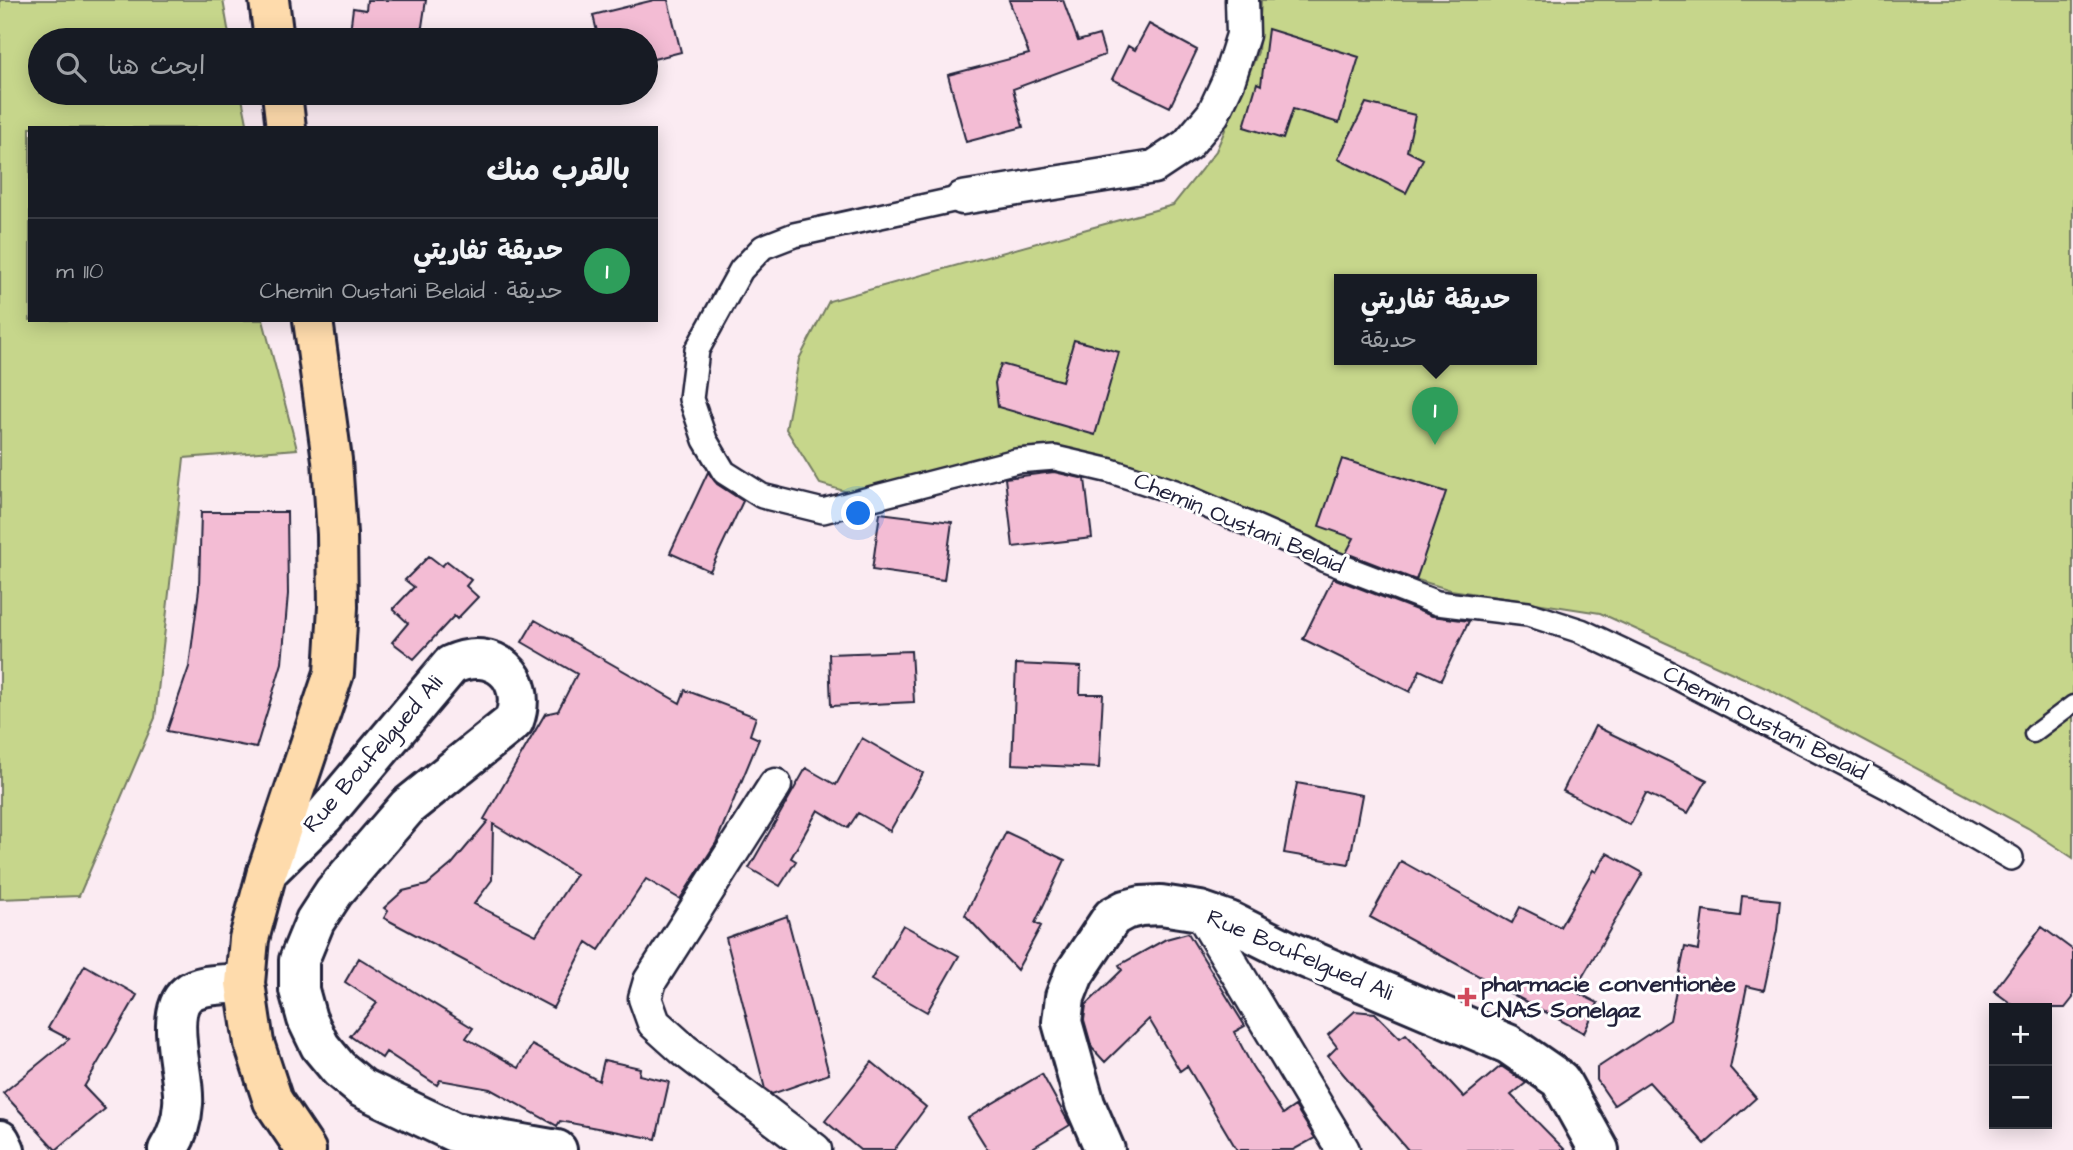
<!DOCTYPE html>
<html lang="ar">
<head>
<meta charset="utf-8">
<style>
  :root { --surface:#171b24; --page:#20242c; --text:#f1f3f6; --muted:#9ea1a6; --line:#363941; --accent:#d93025 }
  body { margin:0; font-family:"Architects Daughter","Playpen Sans Arabic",sans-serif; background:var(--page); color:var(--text); direction:rtl }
  .controls { position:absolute; right:21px; bottom:21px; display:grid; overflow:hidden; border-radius:0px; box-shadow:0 4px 18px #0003 }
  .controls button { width:63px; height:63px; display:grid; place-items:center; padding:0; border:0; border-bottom:2px solid var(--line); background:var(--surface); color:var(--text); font:35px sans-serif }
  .you { position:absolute; left:859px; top:514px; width:24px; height:24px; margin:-18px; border:5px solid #fff; border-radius:50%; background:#1a73e8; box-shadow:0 0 0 10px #1a73e833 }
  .badge { display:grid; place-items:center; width:46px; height:46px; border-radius:50%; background:var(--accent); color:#fff; font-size:23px; font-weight:700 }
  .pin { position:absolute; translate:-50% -58px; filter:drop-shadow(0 2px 4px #0008) }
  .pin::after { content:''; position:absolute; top:37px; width:24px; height:21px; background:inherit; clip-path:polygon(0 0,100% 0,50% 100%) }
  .popup { position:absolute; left:1334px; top:274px; width:203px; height:91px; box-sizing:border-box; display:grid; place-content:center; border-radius:0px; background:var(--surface); filter:drop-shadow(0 2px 5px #0005); font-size:23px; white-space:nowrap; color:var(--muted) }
  .popup b { font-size:26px; color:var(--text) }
  .popup::after { content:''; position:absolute; left:50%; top:100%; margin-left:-14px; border:14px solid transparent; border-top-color:var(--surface) }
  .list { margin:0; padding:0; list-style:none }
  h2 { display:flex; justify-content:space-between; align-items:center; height:91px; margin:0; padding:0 28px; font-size:30px }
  h2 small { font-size:23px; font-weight:400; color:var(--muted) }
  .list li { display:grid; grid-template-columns:46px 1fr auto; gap:21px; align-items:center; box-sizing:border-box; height:105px; padding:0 28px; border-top:2px solid var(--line) }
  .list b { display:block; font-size:26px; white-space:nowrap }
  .list p { margin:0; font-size:23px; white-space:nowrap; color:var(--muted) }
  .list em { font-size:23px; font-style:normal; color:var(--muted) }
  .icon { flex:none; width:38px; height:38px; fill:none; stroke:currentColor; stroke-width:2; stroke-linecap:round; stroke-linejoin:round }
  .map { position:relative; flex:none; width:2073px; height:1150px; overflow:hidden; direction:ltr }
  .search { position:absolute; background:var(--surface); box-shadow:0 4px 18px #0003; left:28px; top:28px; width:630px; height:77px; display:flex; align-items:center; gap:18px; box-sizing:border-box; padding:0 24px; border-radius:38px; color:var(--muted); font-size:26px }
  .panel { position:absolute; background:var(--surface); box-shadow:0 4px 18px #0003; left:28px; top:126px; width:630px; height:196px; border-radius:0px; direction:rtl }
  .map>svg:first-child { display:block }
  .green { fill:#c6d68b; stroke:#747c63; stroke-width:2; fill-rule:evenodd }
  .building { fill:#f3bcd4; stroke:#22223b; stroke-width:2; fill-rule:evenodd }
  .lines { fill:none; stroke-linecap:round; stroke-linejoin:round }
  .service-casing { stroke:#22223b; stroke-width:21 }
  .pedestrian-casing { stroke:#22223b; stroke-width:28 }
  .minor-casing { stroke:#22223b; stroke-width:37 }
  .tertiary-casing { stroke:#22223b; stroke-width:44 }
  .primary-casing { stroke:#22223b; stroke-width:44 }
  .service { stroke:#fff; stroke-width:16 }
  .pedestrian { stroke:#fff; stroke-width:23 }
  .minor { stroke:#fff; stroke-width:32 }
  .tertiary { stroke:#fff; stroke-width:38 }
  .primary { stroke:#fedbac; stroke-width:38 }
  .poi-dot { fill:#d1495b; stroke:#fff; stroke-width:2.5 }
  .labels { text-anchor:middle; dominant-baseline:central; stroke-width:6; stroke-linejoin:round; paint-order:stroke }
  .street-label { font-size:23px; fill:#22223b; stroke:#fff }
  .poi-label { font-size:23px; font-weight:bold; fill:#22223b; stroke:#fff; text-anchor:start }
</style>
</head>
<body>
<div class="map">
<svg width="2073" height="1150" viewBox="0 0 2073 1150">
  <rect width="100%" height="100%" fill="#fbebf2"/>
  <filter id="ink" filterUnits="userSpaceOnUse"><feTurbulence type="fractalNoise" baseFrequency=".0143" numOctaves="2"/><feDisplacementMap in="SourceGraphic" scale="14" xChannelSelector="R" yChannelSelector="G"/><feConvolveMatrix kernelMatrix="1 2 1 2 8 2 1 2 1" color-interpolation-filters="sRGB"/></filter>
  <g filter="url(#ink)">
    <path class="green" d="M 0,0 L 223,0 L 230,40 L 40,40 L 40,93 L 241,93 L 248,128 L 30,128 L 30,320 L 263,320 L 297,449 L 184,458 L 155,718 L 79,896 L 0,899 Z
      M 1261,0 L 2073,0 L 2073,858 L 2028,828 L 1770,690 L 1600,613 L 1451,590 L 1335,555 L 1202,494 L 1030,462 L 861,496 L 820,484 L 786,429 L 799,359 L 829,301 L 1173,205 L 1216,151 L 1258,52 ZM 1339,279 L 1531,279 L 1531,359 L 1339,359 Z"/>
    <path class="building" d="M 367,0 L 426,0 L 420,40 L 349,40 L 353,8 L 366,10 Z
      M 654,0 L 668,0 L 681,52 L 646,61 L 646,40 L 599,40 L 593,15 Z
      M 1009,0 L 1063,0 L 1078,41 L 1099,35 L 1105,55 L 1013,89 L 1023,127 L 966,142 L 948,75 L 1029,54 Z
      M 1149,24 L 1197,50 L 1170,107 L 1112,79 L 1128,46 L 1135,50 Z
      M 1268,29 L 1359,57 L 1339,123 L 1293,109 L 1283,139 L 1244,127 L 1257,83 L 1261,85 Z
      M 1366,103 L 1415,115 L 1407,151 L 1423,159 L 1406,193 L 1338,159 Z
      M 1074,340 L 1119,352 L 1095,435 L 998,407 L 995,383 L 1001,364 L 1062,381 Z
      M 1342,459 L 1446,492 L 1416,580 L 1346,553 L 1354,538 L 1319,526 Z
      M 708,472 L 717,484 L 743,501 L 710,571 L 670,553 Z
      M 1054,472 L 1085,479 L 1092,538 L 1013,547 L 1005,478 Z
      M 201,512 L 287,512 L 288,594 L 282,663 L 256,748 L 167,731 L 189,667 L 199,589 Z
      M 880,513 L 952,522 L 944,580 L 872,570 Z
      M 429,556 L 442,566 L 447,561 L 471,580 L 466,586 L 478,597 L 457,619 L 454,616 L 414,659 L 392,642 L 408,623 L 393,609 L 414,587 L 405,580 Z
      M 1333,578 L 1432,616 L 1469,621 L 1441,680 L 1420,670 L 1410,692 L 1303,639 Z
      M 535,620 L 680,703 L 685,690 L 756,717 L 750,735 L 759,739 L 716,843 L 680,899 L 646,879 L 599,950 L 587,942 L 553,1008 L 384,918 L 388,911 L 384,908 L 403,891 L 427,885 L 452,864 L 488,821 L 484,819 L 545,714 L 558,711 L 577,674 L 522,642 ZM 493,824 L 576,874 L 536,935 L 474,904 L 492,880 Z
      M 911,651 L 914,702 L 831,706 L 829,654 Z
      M 1016,664 L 1081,667 L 1080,694 L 1103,694 L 1099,768 L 1012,764 Z
      M 1595,726 L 1707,780 L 1688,813 L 1646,793 L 1630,825 L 1563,791 Z
      M 862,738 L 923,773 L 890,831 L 858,813 L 848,828 L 818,810 L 791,858 L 796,861 L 780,886 L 749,868 L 806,768 L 836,785 Z
      M 1297,783 L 1362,795 L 1349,864 L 1284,853 Z
      M 1006,832 L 1065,860 L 1035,923 L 1041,926 L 1017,970 L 965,915 Z
      M 1607,853 L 1643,873 L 1574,991 L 1598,1003 L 1584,1033 L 1370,917 L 1401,861 L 1512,923 L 1520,907 L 1560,927 L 1593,870 L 1596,872 Z
      M 1742,896 L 1780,900 L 1777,930 L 1764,990 L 1747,986 L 1730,1068 L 1756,1098 L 1705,1144 L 1649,1082 L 1614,1105 L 1597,1080 L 1597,1068 L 1670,1020 L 1685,947 L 1698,950 L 1703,911 L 1740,916 Z
      M 787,916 L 829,1074 L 772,1094 L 765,1089 L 726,938 Z
      M 903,925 L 959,956 L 927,1012 L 871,980 Z
      M 2042,927 L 2073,950 L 2073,998 L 2065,1008 L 2017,1008 L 1994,991 Z
      M 1188,933 L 1245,1026 L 1234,1032 L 1252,1066 L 1283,1114 L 1295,1106 L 1315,1138 L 1293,1150 L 1237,1150 L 1187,1066 L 1180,1071 L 1149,1019 L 1105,1062 L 1092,1048 L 1084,1020 L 1086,1005 L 1122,970 L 1119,965 L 1166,939 Z
      M 359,958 L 473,1028 L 466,1038 L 519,1068 L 532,1045 L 599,1081 L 604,1060 L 640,1068 L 639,1075 L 669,1082 L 656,1139 L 560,1121 L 557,1126 L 490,1089 L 440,1080 L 437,1085 L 386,1052 L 382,1058 L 350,1036 L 377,1003 L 345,982 Z
      M 85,965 L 137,995 L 84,1087 L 105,1109 L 56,1150 L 3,1093 L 69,1039 L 48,1028 Z
      M 1355,1011 L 1375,1013 L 1400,1038 L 1406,1034 L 1464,1097 L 1501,1066 L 1526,1083 L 1511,1095 L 1565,1150 L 1408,1150 L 1328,1056 L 1337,1047 L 1328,1035 Z
      M 872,1062 L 926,1107 L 894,1150 L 860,1150 L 825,1121 Z
      M 1042,1074 L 1070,1125 L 1029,1150 L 988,1150 L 968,1118 Z"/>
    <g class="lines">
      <defs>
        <path id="service" d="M 2033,734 L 2073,704"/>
        <path id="pedestrian" d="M 962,198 L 794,235 L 763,247 L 741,270 L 697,350 L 691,399 L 705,440 L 724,472 L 762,496 L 823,511 L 1016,461 L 1055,458 L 1111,471 L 1175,492 L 1304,548 L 1325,560 L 1437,603 L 1528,614 L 1581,631 L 1659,668 L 1903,795 L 2011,858"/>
        <path id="minor" d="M 962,198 L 1154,167 L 1187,145 L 1213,114 L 1228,82 L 1243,35 L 1242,0
          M 775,785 L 650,981 L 645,998 L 654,1023 L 684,1050 L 815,1150
          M 1200,911 L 1343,1150"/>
        <path id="tertiary" d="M 267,872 L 324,816 L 451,665 C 493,645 530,677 514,721 L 408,806 L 334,892 L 315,921 L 299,960 L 299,990 L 307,1019 L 320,1046 L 339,1069 L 362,1088 L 454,1132 L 557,1150
          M 0,1140 L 5,1150
          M 168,1150 C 177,1136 182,1121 183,1104 C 186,1077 163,1014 187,994 C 201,982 229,985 245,983
          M 1105,1150 L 1085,1104 L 1062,1022 L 1065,997 L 1074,974 L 1112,917 L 1125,910 L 1141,906 L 1161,905 L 1200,911 L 1229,921 L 1289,951 L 1508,1044 L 1560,1080 L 1599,1150"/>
        <path id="primary" d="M 269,0 L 274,40
          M 282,93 L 286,128
          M 306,1150 L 273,1101 L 254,1043 L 245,983 L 249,939 L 267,872 L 334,673 L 338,607 L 337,534 L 332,460 L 313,320"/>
      </defs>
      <use href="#service" class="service-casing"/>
      <use href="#pedestrian" class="pedestrian-casing"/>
      <use href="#minor" class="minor-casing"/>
      <use href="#tertiary" class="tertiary-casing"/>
      <use href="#primary" class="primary-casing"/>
      <use href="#service" class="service"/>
      <use href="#pedestrian" class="pedestrian"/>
      <use href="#minor" class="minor"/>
      <use href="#tertiary" class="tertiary"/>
      <use href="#primary" class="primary"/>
    </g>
  </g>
  <path class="poi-dot" d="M1463.5 986.5h7v7h7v7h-7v7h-7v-7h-7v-7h7z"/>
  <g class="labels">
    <g class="street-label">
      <text transform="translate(1239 523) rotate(23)">Chemin Oustani Belaid</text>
      <text transform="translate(1765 723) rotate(27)">Chemin Oustani Belaid</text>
      <text transform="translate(373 754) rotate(-49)">Rue Boufelgued Ali</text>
      <text transform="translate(1300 955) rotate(23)">Rue Boufelgued Ali</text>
    </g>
    <g class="poi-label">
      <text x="1481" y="984">pharmacie conventionèe<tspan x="1481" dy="26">CNAS Sonelgaz</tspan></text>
    </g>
  </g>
</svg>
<div class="controls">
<button>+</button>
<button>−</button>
</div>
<div class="you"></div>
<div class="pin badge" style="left:1435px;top:445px;background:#2e9e5b">1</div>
<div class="popup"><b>حديقة تفاريتي</b>حديقة</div>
<div class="search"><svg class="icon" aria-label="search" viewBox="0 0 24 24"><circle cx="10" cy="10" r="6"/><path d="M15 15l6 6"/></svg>ابحث هنا</div>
<section class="panel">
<h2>بالقرب منك<small></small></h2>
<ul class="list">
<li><span class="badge" style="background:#2e9e5b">1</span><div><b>حديقة تفاريتي</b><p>حديقة · Chemin Oustani Belaid</p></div><em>110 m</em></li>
</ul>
</section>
</div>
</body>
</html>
